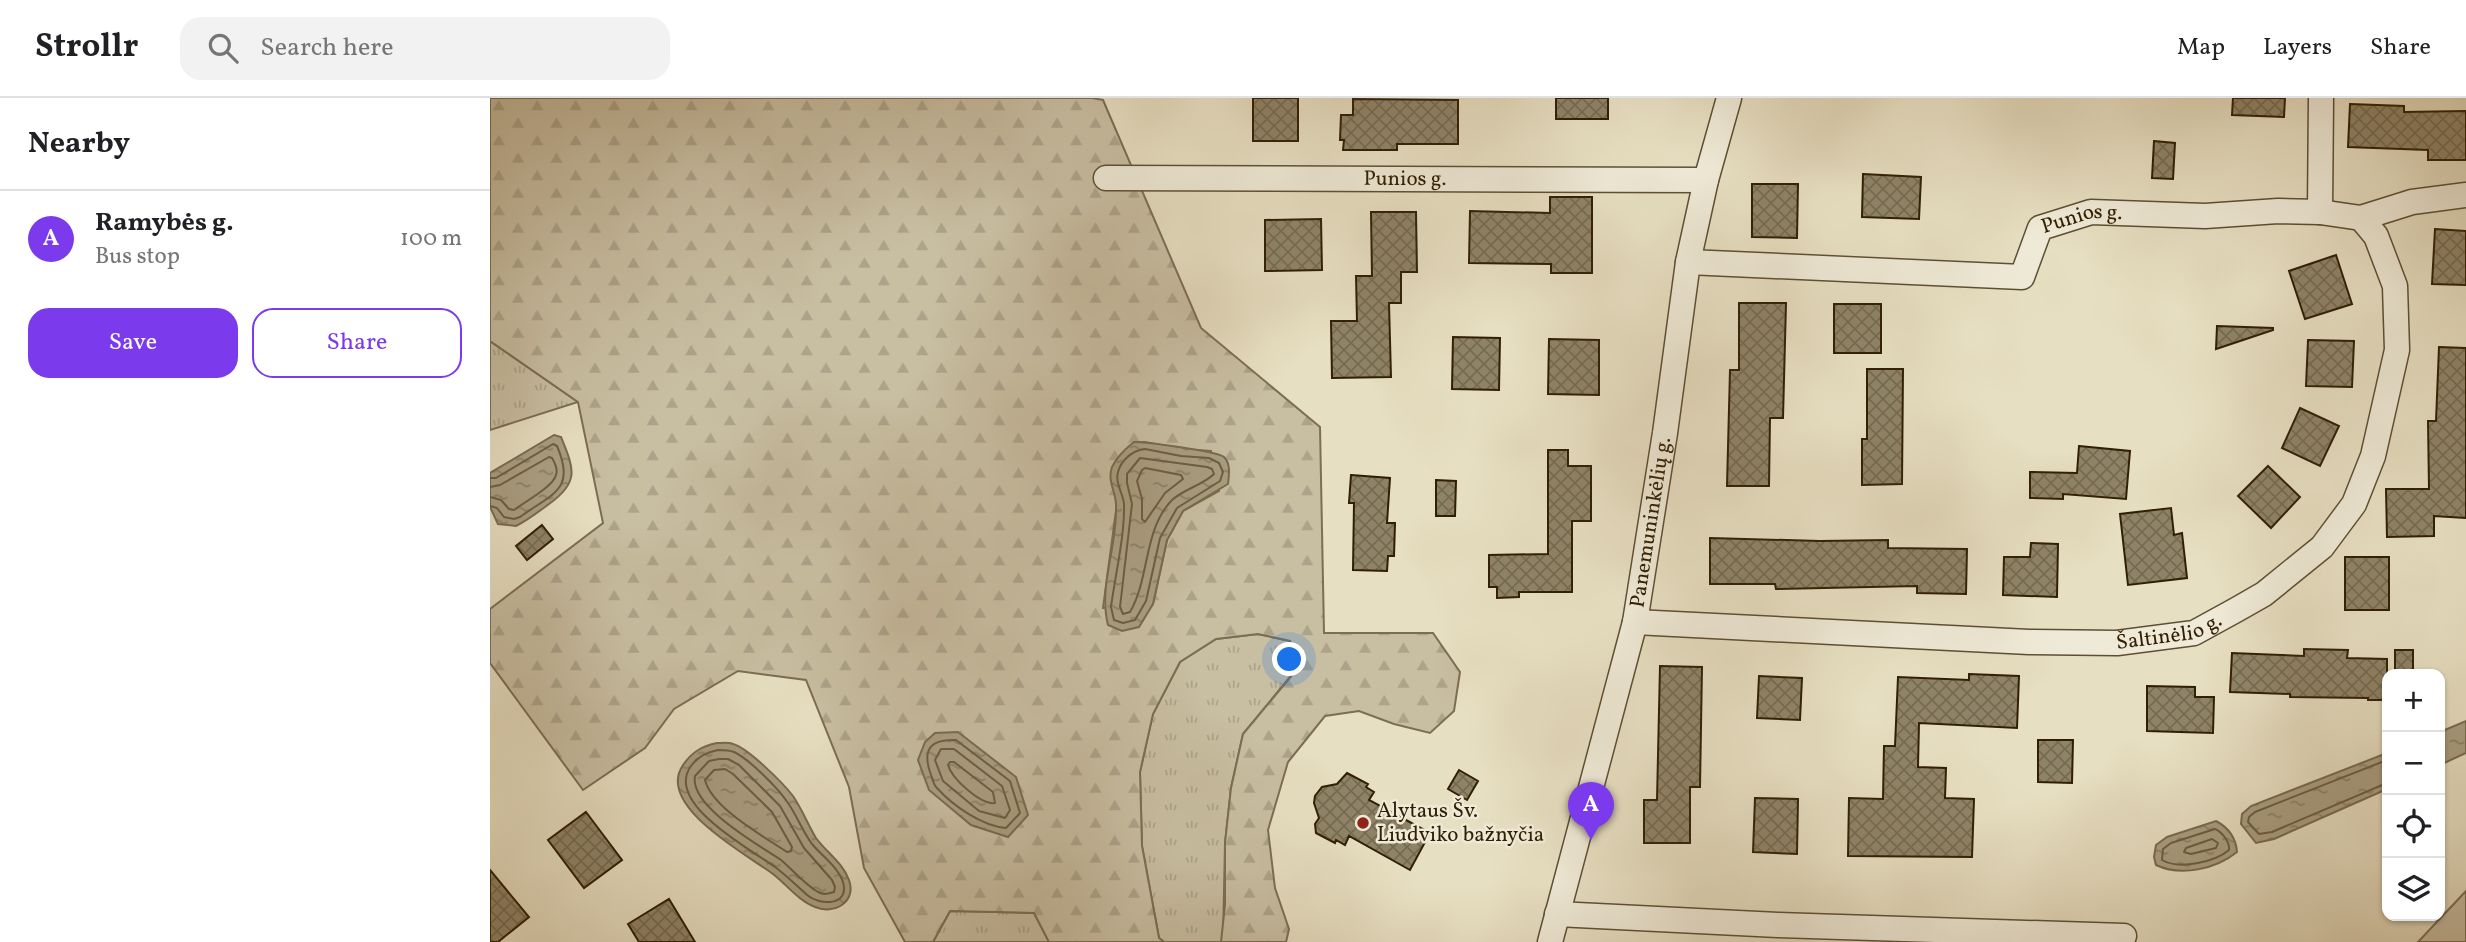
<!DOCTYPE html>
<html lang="en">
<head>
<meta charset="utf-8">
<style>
  :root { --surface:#fff; --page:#f2f2f2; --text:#202124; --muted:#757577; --line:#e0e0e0; --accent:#7c3aed }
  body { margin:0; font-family:Vollkorn,serif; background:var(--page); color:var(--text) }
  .controls { position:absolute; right:21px; bottom:21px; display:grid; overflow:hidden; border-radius:14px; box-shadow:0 2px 5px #0004 }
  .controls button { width:63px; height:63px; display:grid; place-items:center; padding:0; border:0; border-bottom:2px solid var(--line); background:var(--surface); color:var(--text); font:35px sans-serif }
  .you { position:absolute; left:800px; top:562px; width:24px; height:24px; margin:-18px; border:5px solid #fff; border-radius:50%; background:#1a73e8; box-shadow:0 0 0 10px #1a73e833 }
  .badge { display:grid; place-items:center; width:46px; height:46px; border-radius:50%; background:var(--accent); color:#fff; font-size:23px; font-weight:700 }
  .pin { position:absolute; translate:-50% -58px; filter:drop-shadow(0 2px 4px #0008) }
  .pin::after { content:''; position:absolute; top:37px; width:24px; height:21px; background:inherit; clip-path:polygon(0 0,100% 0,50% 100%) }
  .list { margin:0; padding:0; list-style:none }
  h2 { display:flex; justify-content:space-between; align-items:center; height:91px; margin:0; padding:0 28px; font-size:30px }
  h2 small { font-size:23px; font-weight:400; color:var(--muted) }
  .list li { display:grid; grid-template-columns:46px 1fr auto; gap:21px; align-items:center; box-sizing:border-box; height:98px; padding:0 28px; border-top:2px solid var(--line) }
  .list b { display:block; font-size:26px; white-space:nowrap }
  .list p { margin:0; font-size:23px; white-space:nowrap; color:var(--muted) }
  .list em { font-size:23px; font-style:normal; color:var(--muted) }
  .actions { display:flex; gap:14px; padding:21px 28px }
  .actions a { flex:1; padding:16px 0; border:2px solid var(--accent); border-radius:21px; text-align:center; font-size:24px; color:var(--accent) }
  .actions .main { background:var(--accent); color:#fff }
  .icon { flex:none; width:38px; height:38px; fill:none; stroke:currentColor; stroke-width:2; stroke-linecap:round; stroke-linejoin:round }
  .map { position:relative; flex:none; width:1976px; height:844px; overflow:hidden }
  header { display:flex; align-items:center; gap:42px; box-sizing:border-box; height:98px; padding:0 35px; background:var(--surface); border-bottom:2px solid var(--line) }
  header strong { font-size:33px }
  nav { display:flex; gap:38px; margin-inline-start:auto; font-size:24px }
  .search { width:490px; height:63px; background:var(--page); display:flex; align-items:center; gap:18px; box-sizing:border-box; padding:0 24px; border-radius:21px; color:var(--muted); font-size:26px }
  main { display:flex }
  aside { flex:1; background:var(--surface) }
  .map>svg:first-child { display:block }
  .grass { fill:url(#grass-tufts); stroke:#7c6e53; stroke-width:2 }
  .forest { fill:url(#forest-firs); stroke:#7c6e53; stroke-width:2; fill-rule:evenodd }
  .park { fill:#c8bea2; stroke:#7c6e53; stroke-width:2 }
  .water { fill:url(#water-ripples); stroke:#796b4f; stroke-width:2 }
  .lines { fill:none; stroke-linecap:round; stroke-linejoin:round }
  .shore { stroke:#6c5e42; stroke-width:2 }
  .building { fill:url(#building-cross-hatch); stroke:#301f04; stroke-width:2 }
  .street-casing { stroke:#5e4f34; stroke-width:27 }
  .street { stroke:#efead7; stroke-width:24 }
  .poi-dot { fill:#8f2418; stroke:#efead7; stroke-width:2.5 }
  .labels { text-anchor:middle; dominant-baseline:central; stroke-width:5; stroke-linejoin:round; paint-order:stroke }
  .street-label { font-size:21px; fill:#301f04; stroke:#efead7 }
  .poi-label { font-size:21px; fill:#301f04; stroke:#efead7; text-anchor:start }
</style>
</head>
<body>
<header>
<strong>Strollr</strong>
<div class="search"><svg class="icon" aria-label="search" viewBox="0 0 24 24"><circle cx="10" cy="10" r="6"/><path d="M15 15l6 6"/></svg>Search here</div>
<nav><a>Map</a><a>Layers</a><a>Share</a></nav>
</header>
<main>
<aside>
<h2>Nearby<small></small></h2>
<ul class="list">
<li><span class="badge">A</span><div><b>Ramybės g.</b><p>Bus stop</p></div><em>100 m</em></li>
</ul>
<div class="actions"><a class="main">Save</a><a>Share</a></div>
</aside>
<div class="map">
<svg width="1976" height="844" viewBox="0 0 1976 844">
  <defs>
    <pattern id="grass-tufts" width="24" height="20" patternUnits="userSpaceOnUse" patternTransform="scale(1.75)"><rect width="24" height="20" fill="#c8bea2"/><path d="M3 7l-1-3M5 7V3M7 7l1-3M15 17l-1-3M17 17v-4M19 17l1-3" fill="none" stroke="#aca38a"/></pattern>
    <pattern id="forest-firs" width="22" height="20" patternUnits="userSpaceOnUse" patternTransform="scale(1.75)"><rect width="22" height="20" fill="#c8bea2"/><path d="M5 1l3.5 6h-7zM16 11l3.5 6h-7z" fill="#aca38a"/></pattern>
    <pattern id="water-ripples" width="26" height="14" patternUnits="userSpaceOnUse" patternTransform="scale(1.75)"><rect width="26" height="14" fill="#a99e81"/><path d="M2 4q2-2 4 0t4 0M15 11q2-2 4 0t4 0" fill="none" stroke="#8a8067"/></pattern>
    <pattern id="building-cross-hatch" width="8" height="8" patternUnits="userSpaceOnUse" patternTransform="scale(1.75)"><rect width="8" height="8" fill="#8f8367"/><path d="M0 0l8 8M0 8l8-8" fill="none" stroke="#756b53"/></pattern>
  </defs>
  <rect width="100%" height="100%" fill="#e7dfc2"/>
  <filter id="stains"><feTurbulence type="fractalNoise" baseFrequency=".00286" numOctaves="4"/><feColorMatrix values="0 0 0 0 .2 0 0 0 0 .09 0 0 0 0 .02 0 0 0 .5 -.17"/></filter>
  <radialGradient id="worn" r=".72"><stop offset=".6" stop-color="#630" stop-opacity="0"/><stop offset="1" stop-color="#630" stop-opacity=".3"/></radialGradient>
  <path class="grass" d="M 0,243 L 88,304 L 0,332 Z
    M 768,536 L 800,543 L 810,559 L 804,574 L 753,636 L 741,690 L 735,745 L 733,842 L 731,844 L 674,844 L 669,840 L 652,748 L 650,674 L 663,616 L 690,564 L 726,541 Z
    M 460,813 L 544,815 L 559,844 L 443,844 Z"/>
  <path class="forest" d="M 0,0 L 602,0 L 613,2 L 711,230 L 830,329 L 834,535 L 943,535 L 970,574 L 964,613 L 940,635 L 904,626 L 869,613 L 835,618 L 798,664 L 778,732 L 785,790 L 799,831 L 796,844 L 731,844 L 735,807 L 735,745 L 741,690 L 753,636 L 804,575 L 810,559 L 800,543 L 768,536 L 726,541 L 690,564 L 663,616 L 650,674 L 652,748 L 669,840 L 674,844 L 559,844 L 544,815 L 460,813 L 443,844 L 415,844 L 374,770 L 359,689 L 316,582 L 248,573 L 184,611 L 155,650 L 93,692 L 0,565 L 0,511 L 113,425 L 88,304 L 0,243 ZM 644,344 L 655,344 L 692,351 L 721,353 L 729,393 L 693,413 L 677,442 L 663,506 L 613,510 L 627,405 Z"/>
  <path class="park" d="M 1976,793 L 1976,844 L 1928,844 Z"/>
  <path class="water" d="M 64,337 L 71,339 C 84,371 90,384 59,406 C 48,414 38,422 26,428 L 8,426 L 0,409 L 0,375 Z
    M 644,344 C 655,344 727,353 734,359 C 741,366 739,377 738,386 L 693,413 L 677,442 L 663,506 L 649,529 L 632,533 L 618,527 C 608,488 628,447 626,407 C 626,394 617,383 622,369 C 627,359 635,351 644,344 Z
    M 1976,623 L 1976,655 L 1950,667 L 1950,634 Z
    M 468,634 L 526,679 L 538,717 L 518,739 L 481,727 L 439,692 L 428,662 L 435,644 L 445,635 Z
    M 227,645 C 232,645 239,644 243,646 C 258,650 293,685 303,698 C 312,711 318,727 326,740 C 336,754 353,765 359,782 C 367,804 344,817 325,809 C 309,803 297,787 283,776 C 258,757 165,708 193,667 C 202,654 212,648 227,645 Z
    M 1897,655 L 1897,691 L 1784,741 L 1766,745 L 1751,726 L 1752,716 L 1761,708 Z
    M 1726,723 C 1739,730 1746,740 1747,754 C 1726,771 1691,779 1666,767 L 1664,759 L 1666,747 L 1677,739 Z"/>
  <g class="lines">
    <path class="shore" d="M 655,351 L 691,358 L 719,360 L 729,365 L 733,374 L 730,383 L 687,410 L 670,440 L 656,503 L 645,522 L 633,525 L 624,522 L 621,509 C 625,478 635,437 634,406 C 633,395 625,386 628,374 C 631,362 643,352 655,351 Z
      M 650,360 L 717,369 L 722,371 L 724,376 C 713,387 694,391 682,402 C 653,432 660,480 640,514 L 633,516 L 630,509 L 642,406 L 637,385 L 637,376 Z
      M 655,370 L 691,377 L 693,381 L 675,395 L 655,424 L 652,421 L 652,401 L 647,383 L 652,372 Z
      M 0,380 L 6,380 L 63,346 L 67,348 C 86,392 63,395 30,419 L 24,421 L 14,419 L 7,410 L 0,408
      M 0,389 L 10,387 L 59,359 L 62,360 C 65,365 68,372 66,377 C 64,388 33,405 24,412 L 19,411 L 11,402 L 0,399
      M 466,642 L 520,683 L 530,715 L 516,730 C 492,728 463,708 446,689 C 443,685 442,679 440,674 C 432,650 442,641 466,642 Z
      M 451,651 L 464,651 L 512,688 L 520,712 L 515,720 L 489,713 L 453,683 L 445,662 Z
      M 228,652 C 234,652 239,652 244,654 C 259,661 288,690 298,705 C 307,718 313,734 322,746 C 332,758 348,769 353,784 C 360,808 330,808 317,797 C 307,788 296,777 285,769 C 260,751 174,705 201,668 C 208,658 217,654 228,652 Z
      M 229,661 L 238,661 L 249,667 L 290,708 L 314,750 L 342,782 L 345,789 L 344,794 C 338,796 334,797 328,794 C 314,786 303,772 291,762 C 269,747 199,708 205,678 L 219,663 Z
      M 1897,662 L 1765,714 L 1759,719 L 1758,724 L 1769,736 L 1782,734 L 1897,685
      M 460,664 L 464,664 L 503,694 L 505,705 C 491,707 462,681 458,667 Z
      M 235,671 L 243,676 L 282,714 L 302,749 L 301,753 L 297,754 C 273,738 222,710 215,682 L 224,672 Z
      M 1725,731 C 1732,734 1740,744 1739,752 C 1725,764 1689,772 1672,762 L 1673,751 L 1681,745 Z
      M 1722,741 L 1728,745 L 1726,750 L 1701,756 L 1694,754 L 1696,750 Z"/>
  </g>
  <path class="building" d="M 763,0 L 808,0 L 808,43 L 763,43 Z
    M 1066,0 L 1118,0 L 1118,21 L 1066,21 Z
    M 1743,0 L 1795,0 L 1794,19 L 1742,17 Z
    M 863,1 L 968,2 L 968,46 L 907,46 L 907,52 L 853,52 L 854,42 L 850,42 L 851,17 L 863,17 Z
    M 1860,6 L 1914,8 L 1914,14 L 1976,13 L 1976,62 L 1938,62 L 1938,52 L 1858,49 Z
    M 1664,43 L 1685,45 L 1683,81 L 1662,80 Z
    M 1373,76 L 1431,79 L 1429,121 L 1372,119 Z
    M 1262,86 L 1308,86 L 1307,140 L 1262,139 Z
    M 1060,99 L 1102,99 L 1102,175 L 1061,175 L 1061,166 L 979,165 L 980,113 L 1060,115 Z
    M 881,114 L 926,114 L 927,174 L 911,174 L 911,205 L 899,205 L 901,279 L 842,280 L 841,223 L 867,223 L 866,178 L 882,178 Z
    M 831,121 L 832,172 L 775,173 L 775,122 Z
    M 1945,131 L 1976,133 L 1976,187 L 1942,186 Z
    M 1846,157 L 1862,206 L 1815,221 L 1799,173 Z
    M 1249,205 L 1296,205 L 1293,320 L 1280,320 L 1279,388 L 1237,388 L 1240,272 L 1249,272 Z
    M 1344,206 L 1391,206 L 1391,255 L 1344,255 Z
    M 1727,228 L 1783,230 L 1783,232 L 1726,251 Z
    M 963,239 L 1010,240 L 1009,292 L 962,291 Z
    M 1059,241 L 1109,242 L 1109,297 L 1058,296 Z
    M 1818,242 L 1864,243 L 1862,289 L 1816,288 Z
    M 1949,249 L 1976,250 L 1976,420 L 1944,418 L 1944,438 L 1897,439 L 1896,391 L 1939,391 L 1938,323 L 1946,323 Z
    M 1377,271 L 1413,271 L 1412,386 L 1372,387 L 1372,341 L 1377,341 Z
    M 1810,310 L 1849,328 L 1830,368 L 1792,350 Z
    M 1589,348 L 1640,353 L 1636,401 L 1573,396 L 1573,401 L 1540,400 L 1540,374 L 1587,375 Z
    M 1058,352 L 1078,352 L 1078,368 L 1101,368 L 1101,423 L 1082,423 L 1082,494 L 1029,494 L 1029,499 L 1007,500 L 1007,489 L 999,489 L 999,457 L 1058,456 Z
    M 1778,368 L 1810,399 L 1781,430 L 1748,398 Z
    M 861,377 L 900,380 L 897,425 L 905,425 L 904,458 L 898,458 L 897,473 L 863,472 L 864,405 L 859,405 Z
    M 946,382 L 966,383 L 965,418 L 946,418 Z
    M 1681,410 L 1684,437 L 1692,435 L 1697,480 L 1638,487 L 1630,416 Z
    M 52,427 L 63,441 L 37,462 L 26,448 Z
    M 1220,440 L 1330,443 L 1398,442 L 1398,450 L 1477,451 L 1476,496 L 1427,495 L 1427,488 L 1286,491 L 1285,486 L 1220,486 Z
    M 1541,445 L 1568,446 L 1567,499 L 1513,497 L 1514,459 L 1540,459 Z
    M 1855,459 L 1899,459 L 1899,512 L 1855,512 Z
    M 1814,551 L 1858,552 L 1857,560 L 1897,561 L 1897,602 L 1878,602 L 1878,600 L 1800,599 L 1800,596 L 1740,594 L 1742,555 L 1814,558 Z
    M 1905,552 L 1923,552 L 1923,576 L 1905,576 Z
    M 1170,568 L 1212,569 L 1210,689 L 1200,689 L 1200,745 L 1154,745 L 1154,702 L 1167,702 Z
    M 1479,576 L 1529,578 L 1527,630 L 1429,625 L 1428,669 L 1456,670 L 1455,700 L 1484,701 L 1482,759 L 1358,758 L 1359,700 L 1393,701 L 1394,648 L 1405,648 L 1408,579 L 1479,582 Z
    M 1269,578 L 1312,580 L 1310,622 L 1267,620 Z
    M 1657,588 L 1705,589 L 1705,599 L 1724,599 L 1723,635 L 1657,633 Z
    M 1548,642 L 1583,642 L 1582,685 L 1548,684 Z
    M 969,672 L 988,683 L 977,702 L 958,691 Z
    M 857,675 L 878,686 L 876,689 L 884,694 L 879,702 L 940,735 L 920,772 L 859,738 L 855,747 L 846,742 L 845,745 L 826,735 L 825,726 L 829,720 L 824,705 L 825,698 L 832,689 L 847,686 Z
    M 1265,700 L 1308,701 L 1307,756 L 1263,754 Z
    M 96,714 L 132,762 L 94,790 L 58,742 Z
    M 0,772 L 39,819 L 8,844 L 0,844 Z
    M 179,801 L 205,844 L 149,844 L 138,826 Z"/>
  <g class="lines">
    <defs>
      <g id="street">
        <path id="s1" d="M 616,80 L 1216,82"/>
        <path d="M 1830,114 L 1831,0"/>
        <path id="s2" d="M 1198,164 L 1532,179 L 1550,130 L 1601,114 L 1715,118 L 1788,113 L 1830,114 L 1871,120 L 1922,104 L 1976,97"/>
        <path id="s3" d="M 1145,524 L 1539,544 L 1627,545 L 1704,535 L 1746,512 L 1774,496 L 1832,449 L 1864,406 L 1883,358 L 1907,252 L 1905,188 L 1886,138 L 1871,120"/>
        <path d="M 1067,816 L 1288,827 L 1634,838"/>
        <path id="s4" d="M 1060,844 L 1145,524 L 1175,335 L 1198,164 L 1216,82 L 1239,0"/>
      </g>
    </defs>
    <use href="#street" class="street-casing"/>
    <use href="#street" class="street"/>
  </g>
  <circle class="poi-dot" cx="873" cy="725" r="7"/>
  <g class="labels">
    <g class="street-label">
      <text stroke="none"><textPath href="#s1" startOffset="299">Punios g.</textPath></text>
      <text stroke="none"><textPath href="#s2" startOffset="430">Punios g.</textPath></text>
      <text stroke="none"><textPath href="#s4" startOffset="432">Panemuninkėlių g.</textPath></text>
      <text stroke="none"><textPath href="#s3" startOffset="536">Šaltinėlio g.</textPath></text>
    </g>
    <g class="poi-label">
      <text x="887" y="713">Alytaus Šv.<tspan x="887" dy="24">Liudviko bažnyčia</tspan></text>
    </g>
  </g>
  <rect width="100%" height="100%" filter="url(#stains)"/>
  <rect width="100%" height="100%" fill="url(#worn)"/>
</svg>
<div class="controls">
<button>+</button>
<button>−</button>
<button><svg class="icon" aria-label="locate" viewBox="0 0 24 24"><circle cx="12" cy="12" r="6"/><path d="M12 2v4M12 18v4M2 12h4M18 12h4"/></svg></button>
<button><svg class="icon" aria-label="layers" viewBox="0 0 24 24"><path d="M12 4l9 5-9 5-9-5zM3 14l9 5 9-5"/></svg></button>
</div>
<div class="you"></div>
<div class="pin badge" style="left:1101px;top:742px">A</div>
</div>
</main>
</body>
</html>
